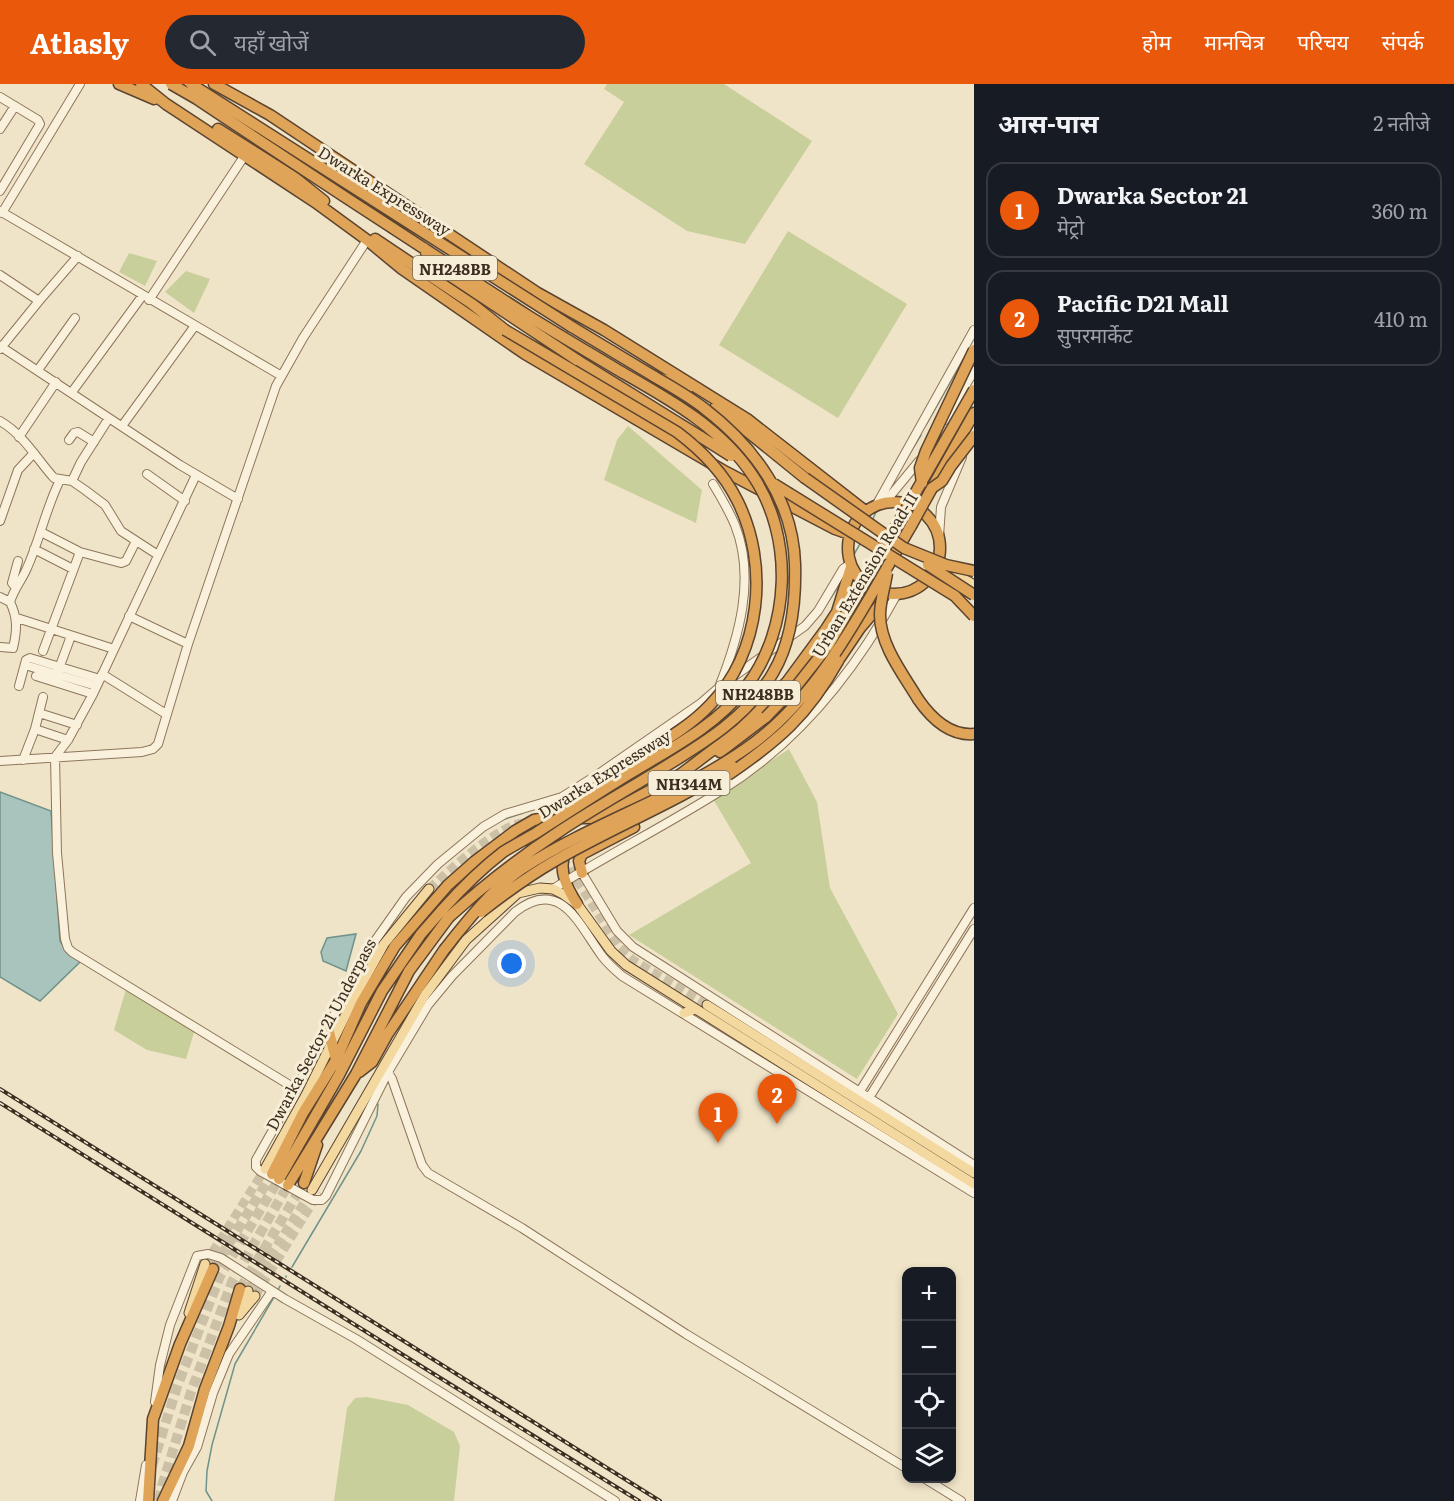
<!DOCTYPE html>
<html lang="hi">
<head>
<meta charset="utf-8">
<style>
  :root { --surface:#171b24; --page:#242831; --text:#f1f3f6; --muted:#9ea1a6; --line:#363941; --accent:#ea580c }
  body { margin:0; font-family:Literata,"Noto Sans Devanagari",serif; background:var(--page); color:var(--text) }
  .controls { position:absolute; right:18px; bottom:18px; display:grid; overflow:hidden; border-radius:12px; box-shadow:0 3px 9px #0003 }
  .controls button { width:54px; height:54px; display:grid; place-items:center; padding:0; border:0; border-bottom:2px solid var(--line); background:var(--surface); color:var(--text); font:30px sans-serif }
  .you { position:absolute; left:512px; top:880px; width:21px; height:21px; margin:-15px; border:4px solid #fff; border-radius:50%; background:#1a73e8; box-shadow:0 0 0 9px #1a73e833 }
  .badge { display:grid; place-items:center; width:39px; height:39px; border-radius:50%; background:var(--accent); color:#fff; font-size:20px; font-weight:700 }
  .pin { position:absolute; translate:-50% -50px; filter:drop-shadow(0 2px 3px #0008) }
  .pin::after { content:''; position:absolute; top:32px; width:21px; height:18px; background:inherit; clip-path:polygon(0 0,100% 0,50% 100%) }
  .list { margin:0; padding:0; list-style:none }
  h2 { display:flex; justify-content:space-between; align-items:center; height:78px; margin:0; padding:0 24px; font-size:26px }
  h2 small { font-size:20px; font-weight:400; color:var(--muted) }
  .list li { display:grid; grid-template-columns:39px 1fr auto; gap:18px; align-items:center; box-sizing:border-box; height:96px; margin:0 12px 12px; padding:0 12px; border:2px solid var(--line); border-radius:18px }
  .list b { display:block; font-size:22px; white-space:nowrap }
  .list p { margin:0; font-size:20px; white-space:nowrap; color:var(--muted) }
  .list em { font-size:20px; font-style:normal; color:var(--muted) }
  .icon { flex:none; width:33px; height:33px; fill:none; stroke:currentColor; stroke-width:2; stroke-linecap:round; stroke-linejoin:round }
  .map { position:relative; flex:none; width:974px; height:1417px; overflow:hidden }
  header { display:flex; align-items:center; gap:36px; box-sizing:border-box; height:84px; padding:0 30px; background:var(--accent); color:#fff }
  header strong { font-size:28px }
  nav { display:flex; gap:33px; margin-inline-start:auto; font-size:21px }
  .search { width:420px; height:54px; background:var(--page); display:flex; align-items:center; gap:15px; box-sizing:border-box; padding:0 21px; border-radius:33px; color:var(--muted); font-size:22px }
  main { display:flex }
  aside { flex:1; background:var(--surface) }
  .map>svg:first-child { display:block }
  .green { fill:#c9cf9b }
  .water { fill:#a9c4bc; stroke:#6f938a; stroke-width:1.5 }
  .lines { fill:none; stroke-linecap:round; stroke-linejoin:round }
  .stream { stroke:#6f938a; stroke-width:1.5 }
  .major-tunnel { stroke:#ccc0a6; stroke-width:9; stroke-dasharray:9 4.5; stroke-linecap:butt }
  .highway-tunnel { stroke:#ccc0a6; stroke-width:10; stroke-dasharray:10 5; stroke-linecap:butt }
  .minor-casing { stroke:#8d765c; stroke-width:10 }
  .major-casing { stroke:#5b4430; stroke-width:11 }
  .highway-casing { stroke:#5b4430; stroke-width:13 }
  .minor { stroke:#faf1dc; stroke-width:8 }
  .major { stroke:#f3d9a0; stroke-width:9 }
  .highway { stroke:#e0a458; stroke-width:10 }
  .rail-casing { stroke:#3d2e20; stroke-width:4 }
  .rail { stroke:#f7eed8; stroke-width:1.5; stroke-dasharray:4.5; stroke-linecap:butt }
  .highway-bridge-casing { stroke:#5b4430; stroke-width:13; stroke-linecap:butt }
  .highway-bridge { stroke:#e0a458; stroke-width:10 }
  .labels { text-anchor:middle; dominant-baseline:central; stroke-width:6; stroke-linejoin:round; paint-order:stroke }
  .shield { fill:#f7eed8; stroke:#756857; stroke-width:1.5 }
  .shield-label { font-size:15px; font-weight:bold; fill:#3d2e20 }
  .street-label { font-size:16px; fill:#3d2e20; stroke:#f7eed8 }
</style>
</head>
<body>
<header>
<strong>Atlasly</strong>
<div class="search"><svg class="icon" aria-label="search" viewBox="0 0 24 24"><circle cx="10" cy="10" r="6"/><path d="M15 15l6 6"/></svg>यहाँ खोजें</div>
<nav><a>होम</a><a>मानचित्र</a><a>परिचय</a><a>संपर्क</a></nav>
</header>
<main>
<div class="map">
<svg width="974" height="1417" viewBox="0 0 974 1417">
  <rect width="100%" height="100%" fill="#f0e4c8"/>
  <path class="green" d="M 607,0 L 724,0 L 812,57 L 745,160 L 687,147 L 584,80 L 624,18 L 604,5 Z
    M 788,147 L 907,220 L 838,334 L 719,261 Z
    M 129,169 L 157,177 L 145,202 L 119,188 Z
    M 186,187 L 210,195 L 194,229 L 165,208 Z
    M 628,342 L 702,406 L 696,439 L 604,396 L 617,356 Z
    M 789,665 L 817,718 L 830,804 L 898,930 L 857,995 L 629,851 L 751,779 L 713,715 Z
    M 127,902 L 195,945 L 186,975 L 147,966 L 114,946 Z
    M 367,1313 L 408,1321 L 454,1348 L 460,1362 L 454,1417 L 334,1417 L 347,1324 L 355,1314 Z"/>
  <path class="water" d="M 0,708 L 51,727 L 60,857 L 67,868 L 80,878 L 40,917 L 0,893 Z
    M 356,850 L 346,887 L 323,877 L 321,868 L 327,854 Z"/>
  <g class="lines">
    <path class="stream" d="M 926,341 L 963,276
      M 899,387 L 921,351
      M 872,437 L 876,428
      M 853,472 L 860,460
      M 824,524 L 840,500
      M 502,736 L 523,729
      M 292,1183 L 361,1067 L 377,1032 L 378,1020
      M 286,1193 L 286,1192
      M 278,1206 L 280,1202
      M 212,1417 L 206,1407 L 207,1387 L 212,1361 L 235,1280 L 274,1213"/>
    <path class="major-tunnel" d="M 562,773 L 620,864 L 633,876 L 707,921
      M 429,805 C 446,789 503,737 525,739 C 532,740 540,745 546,749
      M 205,1180 L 265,1085
      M 248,1207 L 311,1108
      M 255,1212 L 319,1108"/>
    <path class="highway-tunnel" d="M 213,1185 L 272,1090
      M 240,1205 L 304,1099
      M 152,1382 L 177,1303 L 220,1192 L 279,1095
      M 159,1417 L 162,1402 L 191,1308 L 232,1198 L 288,1101"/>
    <defs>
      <path id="minor" d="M 0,13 L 38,36 L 40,40 L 0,107
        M 0,45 L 15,22
        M 0,127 L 280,291
        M 2,129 L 80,0
        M 0,191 L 39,217
        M 149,216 L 245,71
        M 0,262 L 180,381 L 238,415
        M 0,265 L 39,217 L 78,172
        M 38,286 L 75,234
        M 72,308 L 143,211
        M 945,336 L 974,287
        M 0,337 C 23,350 37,375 54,394 L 72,397 L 85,406 L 105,421 L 121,447 L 158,471
        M 122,342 L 194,243
        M 19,353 L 56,298
        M 69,356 L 74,349 L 78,348 L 94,358
        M 147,390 L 185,417
        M 196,391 L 93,610 L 68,656 L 55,673 L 57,769 L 65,855 L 68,864 L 72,868 L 296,1005
        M 72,397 L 81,378 L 109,334
        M 713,400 C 721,413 729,427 735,441 C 756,494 739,553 719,603
        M 886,417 L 919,377
        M 877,420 L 974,246
        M 0,437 L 18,386 L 34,369
        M 41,448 L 80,468 L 121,479 L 126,477 L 136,457
        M 939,453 L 941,423 L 962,373
        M 34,465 L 73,485
        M 16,504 L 12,499 L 18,477
        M 0,513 L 10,518 C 18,534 17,547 13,564 L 0,563
        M 10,518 C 14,505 22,496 27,484 C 40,455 46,424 60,396
        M 129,532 L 188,560
        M 17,534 L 114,565
        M 43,567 L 80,468
        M 25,581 L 96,602
        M 58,587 L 71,552
        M 102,590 L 166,630
        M 36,592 L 93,610
        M 733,593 L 805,542 L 818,527 L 843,485 L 850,480
        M 723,600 L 701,619 L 594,693 L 562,713 L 505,730 L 483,743 L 438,780 L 406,813 L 365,871 L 296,1005 L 256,1076 L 256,1083 L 260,1087 L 313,1116 L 322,1116 L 326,1112 L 388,988 L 428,921 L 452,892 L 515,828 C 561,792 579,841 602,872 C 608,880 615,886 622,892 L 974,1109
        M 19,602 L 26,576 L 30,574 L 100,595
        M 39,629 L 77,641
        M 35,645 L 68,656
        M 23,676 L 35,645 L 43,613
        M 0,677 L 142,668 L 153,665 L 158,660 L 188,560 L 276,302 L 303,254 L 367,156
        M 582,789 L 617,847 L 633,863 L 974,1081
        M 553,805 C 609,770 667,741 722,706 C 797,659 855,587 897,510
        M 388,988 L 392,995 L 422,1081 L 428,1089 L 522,1144 L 686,1250 L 906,1384
        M 857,1012 L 974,824
        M 867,1017 L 974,845
        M 155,1318 L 160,1281 L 170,1241 L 197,1172 L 208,1170 L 221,1174 L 285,1215 L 356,1255 L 615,1417
        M 924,1394 L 961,1417
        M 140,1417 L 146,1381
        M 172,1417 L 183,1388 L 197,1363 L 213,1309 L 229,1270 L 272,1207"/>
      <path id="major" d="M 942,482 L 974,501
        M 707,921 L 974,1089
        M 684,929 L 696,925
        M 265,1085 L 306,1011 L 354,914 L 384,860 L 429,805
        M 312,1106 L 425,911 L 466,856 L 518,809 L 540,804 L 553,805 L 563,810 L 577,820 L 611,867 L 626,881 L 974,1100
        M 189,1229 L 205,1180
        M 236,1229 L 248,1207
        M 239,1231 L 255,1212"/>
      <path id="highway" d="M 119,0 L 154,15
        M 141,0 L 166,20 L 315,118 L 367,156 L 402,185 L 525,270 L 726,388 L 835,445 L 849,450
        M 214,0 L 270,31 L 536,208 L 604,246 L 747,335 L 865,427
        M 218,45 L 294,93 L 324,117
        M 375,155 L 471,219 L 505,246
        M 572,243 L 655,293 L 689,303
        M 577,276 L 701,353
        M 716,322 L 805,394
        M 932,404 L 974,329
        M848 464a46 46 0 1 1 92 0a46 46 0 1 1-92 0Z
        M 889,480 L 911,442
        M 833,584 L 860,544 L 883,517
        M 918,615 C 931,634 949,652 974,650
        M 720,668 L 766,633
        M 732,682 L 759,663
        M 565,768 C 558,787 567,804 577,820
        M 582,789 L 579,777 L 582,770 L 634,743
        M 328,944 L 336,976
        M 359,988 L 372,978 L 387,951 L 444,866
        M 272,1090 L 303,1029 L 336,976 L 361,919 L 395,862 L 448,801 L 474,778 L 515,747 L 534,736 L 545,734 L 599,734 L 681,690 L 739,646 L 787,598 L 826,545 L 837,528 L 851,483
        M 279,1095 L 339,991 L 382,907 L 421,850 L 443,825
        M 304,1099 L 317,1061
        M 288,1101 L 356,990 L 409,887 L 449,833
        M 148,1417 L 153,1335 L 180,1260 L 213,1185
        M 163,1417 L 189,1362 L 205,1305 L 229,1242 L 240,1205"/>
    </defs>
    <use href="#minor" class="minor-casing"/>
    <use href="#major" class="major-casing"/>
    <use href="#highway" class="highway-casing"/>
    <use href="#minor" class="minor"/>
    <use href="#major" class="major"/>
    <use href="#highway" class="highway"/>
    <defs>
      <path id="rail" d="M 0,1005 L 660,1417
        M 0,1019 C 213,1151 425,1286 639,1417"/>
    </defs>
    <use href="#rail" class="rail-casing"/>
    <use href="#rail" class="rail"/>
    <defs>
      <path id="highway-bridge" d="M 171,0 L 197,15 C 308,89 418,161 530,233 C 559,251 588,268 618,286 C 667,314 721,343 753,392 C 794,453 791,544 746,603 C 716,642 670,665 629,690 C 598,709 567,729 536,749 C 526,755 514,761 503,768 C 481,785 461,805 443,825
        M 191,0 L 572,243
        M 424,164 L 431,179 L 577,276
        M 505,246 L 677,348 C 701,366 723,388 737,416 C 770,481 761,568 710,621 C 693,639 672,652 651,665 C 643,671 631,676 625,684 C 622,687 621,692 619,696
        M 701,353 L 731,372
        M 805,394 L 904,464 L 946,481 L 974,487
        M 922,399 L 920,384 L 926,367 L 974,266
        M 774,400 L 955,512 L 974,532
        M 911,442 L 932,404 L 942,397 L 951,382 L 974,352
        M 928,481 L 974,511
        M 887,489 C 885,503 880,517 880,531 C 880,561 903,590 918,615
        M 766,633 L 798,600 L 828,562 L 974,306
        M 728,691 C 779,656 808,631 838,577
        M 481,828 C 504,810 527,793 553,778 C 611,744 675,719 732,682
        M 449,833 C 484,801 520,773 560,747 C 590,727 622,709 653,690 C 697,663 746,636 773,589 C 792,557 796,516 795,480 C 793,415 754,363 705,325 C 690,313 672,303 655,293
        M 444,866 C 468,836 491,806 523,784 C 597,736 684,711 755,658 C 815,612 852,545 889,480"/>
    </defs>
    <use href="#highway-bridge" class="highway-bridge-casing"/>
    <use href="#highway-bridge" class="highway-bridge"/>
  </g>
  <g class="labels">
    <g class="shield">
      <rect x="413" y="172" width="84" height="24" rx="4.5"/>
      <rect x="716" y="597" width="84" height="24" rx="4.5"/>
      <rect x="648.5" y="687" width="81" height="24" rx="4.5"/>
    </g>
    <g class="shield-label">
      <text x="455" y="184">NH248BB</text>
      <text x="758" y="609">NH248BB</text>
      <text x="689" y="699">NH344M</text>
    </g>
    <g class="street-label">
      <text transform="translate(385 106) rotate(32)">Dwarka Expressway</text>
      <text transform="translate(864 490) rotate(-59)">Urban Extension Road-II</text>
      <text transform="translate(604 689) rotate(-32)">Dwarka Expressway</text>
      <text transform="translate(320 950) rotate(-62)">Dwarka Sector 21 Underpass</text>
    </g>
  </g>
</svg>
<div class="controls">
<button>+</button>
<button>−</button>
<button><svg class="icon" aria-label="locate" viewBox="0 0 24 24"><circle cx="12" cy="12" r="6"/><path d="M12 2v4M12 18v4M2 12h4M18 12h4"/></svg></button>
<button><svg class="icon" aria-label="layers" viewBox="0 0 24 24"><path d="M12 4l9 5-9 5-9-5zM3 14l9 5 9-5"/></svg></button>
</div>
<div class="you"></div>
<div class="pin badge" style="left:718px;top:1059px">1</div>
<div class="pin badge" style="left:777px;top:1040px">2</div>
</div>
<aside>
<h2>आस-पास<small>2 नतीजे</small></h2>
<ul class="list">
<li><span class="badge">1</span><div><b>Dwarka Sector 21</b><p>मेट्रो</p></div><em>360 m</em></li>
<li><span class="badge">2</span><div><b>Pacific D21 Mall</b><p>सुपरमार्केट</p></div><em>410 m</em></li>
</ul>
</aside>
</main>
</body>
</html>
